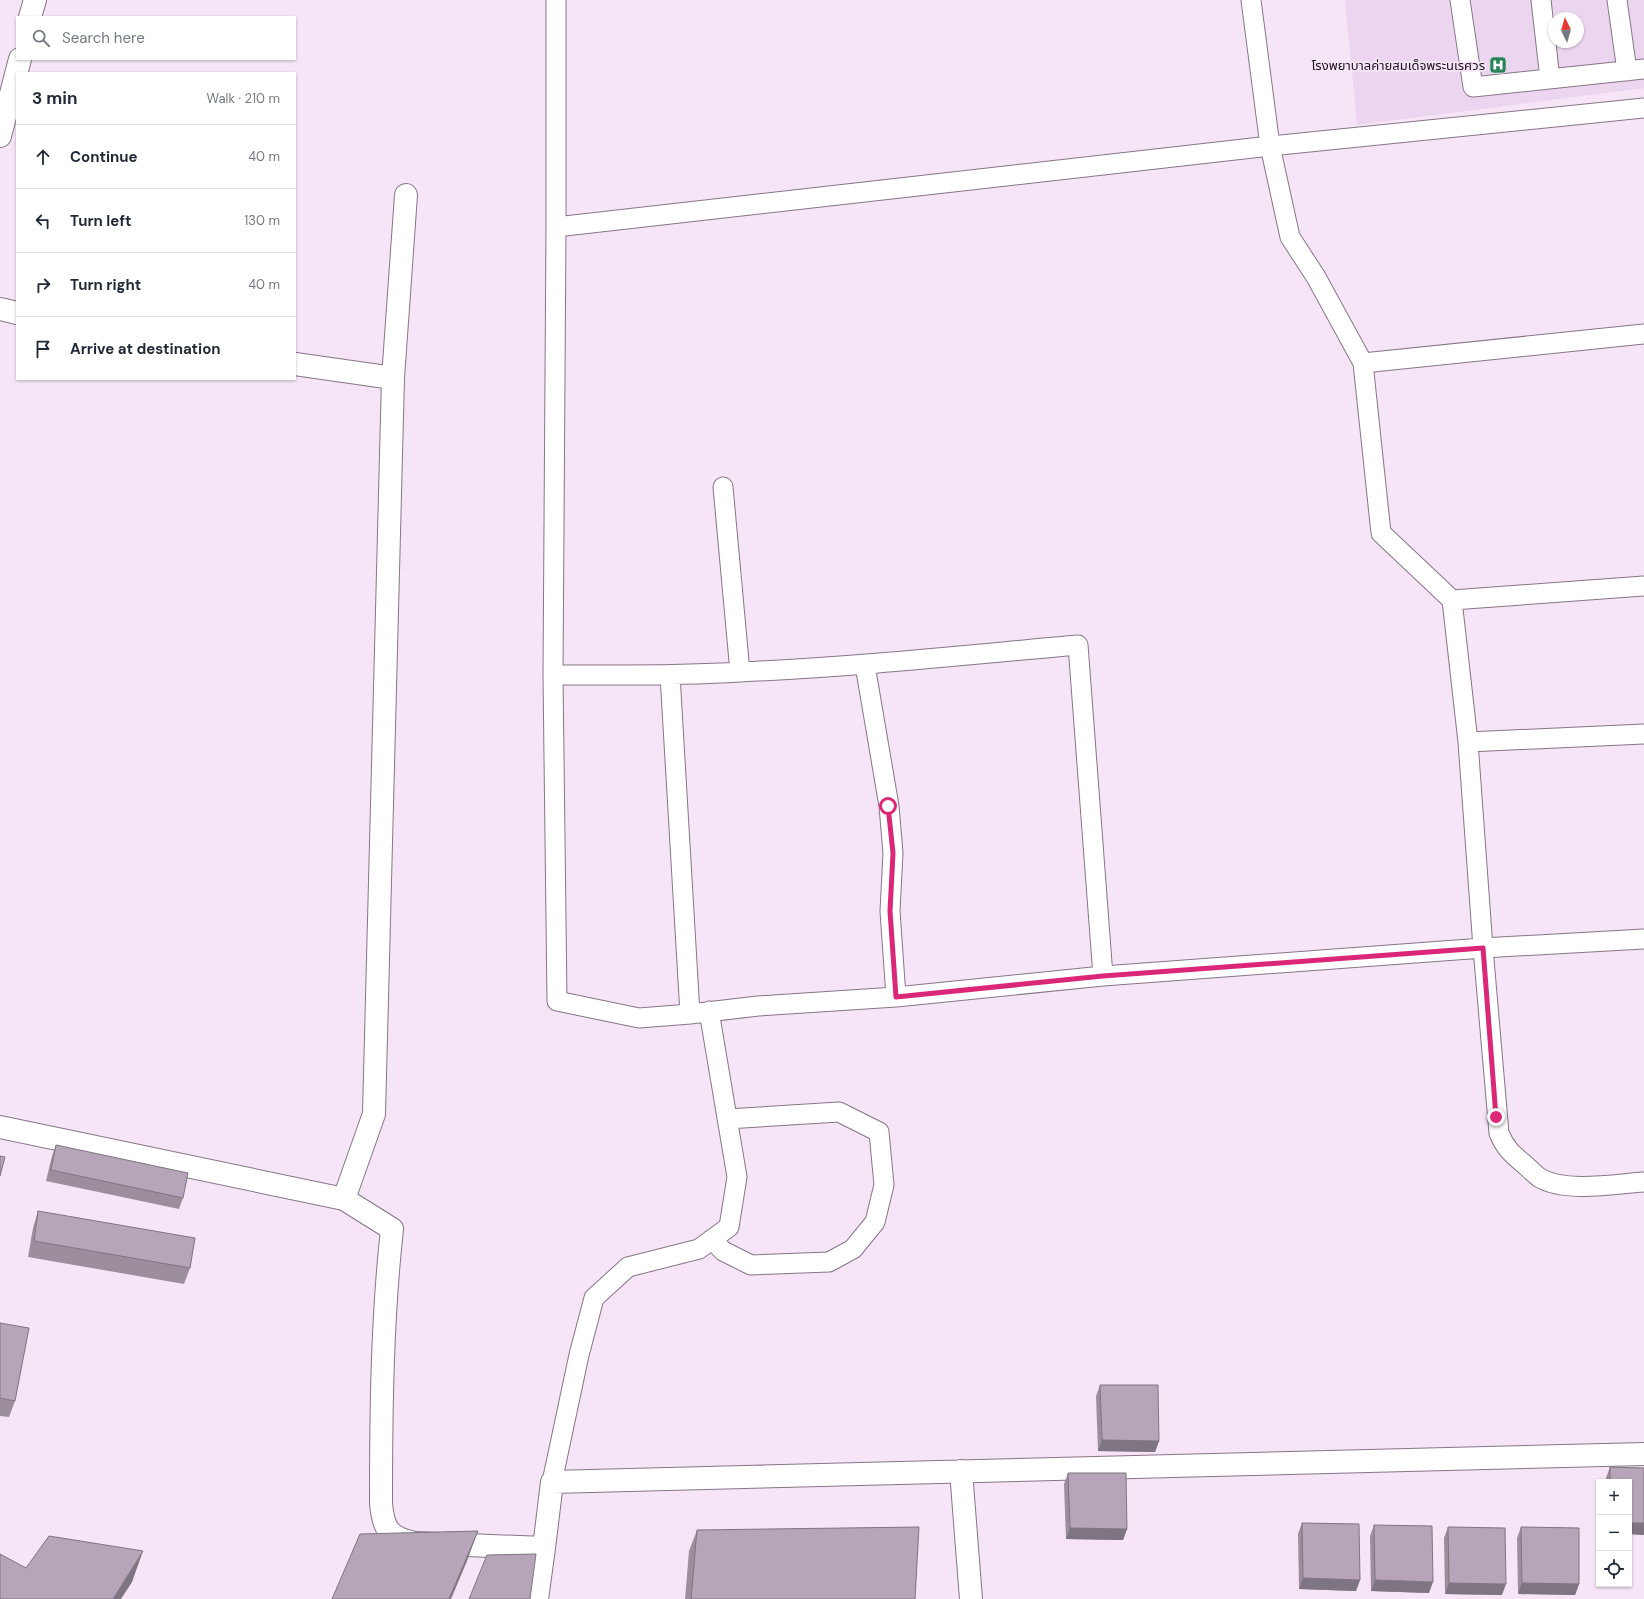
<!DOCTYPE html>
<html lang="en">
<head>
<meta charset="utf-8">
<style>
  :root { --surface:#fff; --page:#f6f6f7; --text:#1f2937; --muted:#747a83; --line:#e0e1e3 }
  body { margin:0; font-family:"DM Sans","Noto Sans Thai",sans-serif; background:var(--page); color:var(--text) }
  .controls { position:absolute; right:12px; bottom:12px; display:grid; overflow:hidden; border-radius:0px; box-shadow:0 1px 3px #0004 }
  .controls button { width:36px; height:36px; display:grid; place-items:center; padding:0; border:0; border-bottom:1px solid var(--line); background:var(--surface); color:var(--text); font:20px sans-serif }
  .compass { position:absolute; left:1548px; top:12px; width:36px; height:36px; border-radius:50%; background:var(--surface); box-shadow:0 1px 3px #0004; rotate:355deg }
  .stop { position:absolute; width:12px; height:12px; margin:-9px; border:3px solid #db2777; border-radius:50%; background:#fff }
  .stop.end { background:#db2777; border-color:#fff; box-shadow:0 1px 4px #0008 }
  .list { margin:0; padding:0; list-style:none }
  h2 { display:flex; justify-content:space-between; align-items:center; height:52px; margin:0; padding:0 16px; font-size:17px }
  h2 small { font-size:13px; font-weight:400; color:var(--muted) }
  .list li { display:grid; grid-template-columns:26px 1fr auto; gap:12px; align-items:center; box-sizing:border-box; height:64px; padding:0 16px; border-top:1px solid var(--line) }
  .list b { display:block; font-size:15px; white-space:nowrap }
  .list em { font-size:13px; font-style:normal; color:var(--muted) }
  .icon { flex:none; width:22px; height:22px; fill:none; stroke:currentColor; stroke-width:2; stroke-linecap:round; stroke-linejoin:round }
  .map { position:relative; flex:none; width:1644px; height:1599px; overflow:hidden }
  .search { position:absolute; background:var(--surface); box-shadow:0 1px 3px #0004; left:16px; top:16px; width:280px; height:44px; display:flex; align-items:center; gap:10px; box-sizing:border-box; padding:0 14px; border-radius:0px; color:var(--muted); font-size:15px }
  .panel { position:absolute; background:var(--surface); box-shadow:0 1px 3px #0004; left:16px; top:72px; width:280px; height:308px; border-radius:0px }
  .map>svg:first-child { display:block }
  .built { fill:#ecd5ee; fill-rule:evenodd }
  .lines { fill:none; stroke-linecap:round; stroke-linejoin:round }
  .lane-casing { stroke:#867687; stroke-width:21 }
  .street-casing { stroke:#867687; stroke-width:24 }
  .lane { stroke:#fff; stroke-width:19 }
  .street { stroke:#fff; stroke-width:22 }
  .wall { fill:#9d8e9e }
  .shaded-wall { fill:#7f7481 }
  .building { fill:#b6a5b8; stroke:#7f7481 }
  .route { stroke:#db2777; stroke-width:5 }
  .labels { text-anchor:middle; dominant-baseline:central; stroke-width:3.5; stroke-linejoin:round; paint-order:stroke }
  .poi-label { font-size:13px; fill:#1a141b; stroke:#f6e4f7; text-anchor:end }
</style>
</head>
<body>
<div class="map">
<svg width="1644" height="1599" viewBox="0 0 1644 1599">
  <rect width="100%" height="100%" fill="#f6e4f7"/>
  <path class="built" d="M 1345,0 L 1644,0 L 1644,88 L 1357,125 ZM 1554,18 L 1578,18 L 1578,42 L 1554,42 Z"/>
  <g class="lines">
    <defs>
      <path id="lane" d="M 556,0 L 556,227 L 553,675 L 557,1001 L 639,1018 L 690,1014 L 758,1006 L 896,997 L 1103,976 L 1483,948 L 1644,939
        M 1251,0 L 1270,146 L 1290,237 L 1316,277 L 1363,363 L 1381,533 L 1452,600 L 1468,742 L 1483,948 L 1499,1133 C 1505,1148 1512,1154 1524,1164 C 1529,1168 1534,1174 1540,1178 C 1566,1193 1615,1184 1644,1182
        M 1460,0 L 1473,87 L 1644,69
        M 1541,0 L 1550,79
        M 1617,0 L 1627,71
        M 556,227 L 1270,146 L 1644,108
        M 1363,363 L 1644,334
        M 723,487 L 740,672
        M 1452,600 L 1644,586
        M 865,665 L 889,806 L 893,853 L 890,911 L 896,997
        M 553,675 C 615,675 678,676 740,672 C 853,667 966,655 1078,645 L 1103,976
        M 670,675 L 690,1014
        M 1468,742 L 1644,734
        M 712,1239 L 723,1251 L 751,1265 L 829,1262 L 853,1249 L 875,1222 L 884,1185 L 879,1132 L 839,1112 L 727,1119
        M 552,1482 L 579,1355 L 594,1298 L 628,1267 L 699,1249 L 729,1227 L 737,1177 L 709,1011"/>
      <path id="street" d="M 30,17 L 35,0
        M 0,136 L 20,59
        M 0,309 L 17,313
        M 295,364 L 393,378
        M 0,1127 L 344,1199 L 392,1229 C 382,1320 381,1412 381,1503 C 383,1529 389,1538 415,1543 L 544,1548 L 537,1599
        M 344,1199 L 374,1114 L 393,378 L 406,195
        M 961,1471 L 971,1599
        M 544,1548 L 552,1482 L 1644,1454"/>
    </defs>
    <use href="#lane" class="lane-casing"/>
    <use href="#street" class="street-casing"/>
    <use href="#lane" class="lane"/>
    <use href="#street" class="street"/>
  </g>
  <path class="wall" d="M 56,1145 L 183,1198 L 179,1209 L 46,1181 L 52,1156 Z
    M 38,1211 L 190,1268 L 184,1284 L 28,1257 L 33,1228 Z
    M 0,1323 L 15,1401 L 9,1417 L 0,1416 Z
    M 1100,1385 L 1159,1441 L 1155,1452 L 1098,1451 L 1096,1396 Z
    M 1610,1467 L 1644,1468 L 1644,1535 L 1629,1534 L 1629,1482 L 1606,1482 L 1606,1478 Z
    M 1068,1473 L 1127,1529 L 1123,1540 L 1066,1539 L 1064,1484 Z
    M 1302,1523 L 1360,1580 L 1356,1591 L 1299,1589 L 1298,1534 Z
    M 1374,1525 L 1429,1593 L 1371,1591 L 1370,1536 Z
    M 1448,1527 L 1502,1595 L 1445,1594 L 1444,1538 Z
    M 1521,1527 L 1579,1584 L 1575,1595 L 1518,1594 L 1517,1538 Z
    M 697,1530 L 915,1599 L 685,1599 L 689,1551 Z"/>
  <path class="shaded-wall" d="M 1102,1440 L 1159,1441 L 1155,1452 L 1098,1451 Z
    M 1629,1523 L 1644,1523 L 1644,1535 L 1629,1534 Z
    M 1070,1528 L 1127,1529 L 1123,1540 L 1066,1539 Z
    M 478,1531 L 467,1561 L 451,1599 L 449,1599 Z
    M 143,1551 L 132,1582 L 121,1599 L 113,1599 Z
    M 1303,1578 L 1360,1580 L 1356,1591 L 1299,1589 Z
    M 1375,1580 L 1433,1582 L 1429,1593 L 1371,1591 Z
    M 1449,1583 L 1506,1584 L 1502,1595 L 1445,1594 Z
    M 1522,1583 L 1579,1584 L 1575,1595 L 1518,1594 Z"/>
  <path class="building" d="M 56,1145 L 188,1173 L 183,1198 L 51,1170 Z
    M 0,1156 L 5,1157 L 0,1176 Z
    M 38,1211 L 195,1238 L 190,1268 L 34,1241 Z
    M 0,1323 L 29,1328 L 15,1401 L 0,1398 Z
    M 1100,1385 L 1158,1385 L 1159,1441 L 1102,1440 Z
    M 1610,1467 L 1644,1468 L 1644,1523 L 1629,1523 L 1629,1482 L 1610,1482 Z
    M 1068,1473 L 1126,1473 L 1127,1529 L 1070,1528 Z
    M 1302,1523 L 1359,1524 L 1360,1580 L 1303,1578 Z
    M 1374,1525 L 1432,1526 L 1433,1582 L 1375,1580 Z
    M 919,1527 L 915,1599 L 691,1599 L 697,1530 Z
    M 1448,1527 L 1505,1528 L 1506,1584 L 1449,1583 Z
    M 1521,1527 L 1579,1528 L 1579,1584 L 1522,1583 Z
    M 478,1531 L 449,1599 L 332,1599 L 360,1534 Z
    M 49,1536 L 143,1551 L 113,1599 L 0,1599 L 0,1554 L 26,1568 Z
    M 536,1554 L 530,1599 L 469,1599 L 487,1555 Z"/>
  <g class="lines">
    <path class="route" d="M 888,806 L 893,853 L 890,911 L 896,997 L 1103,976 L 1483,948 L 1496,1117"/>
  </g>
  <defs>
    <symbol id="hospital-square" viewBox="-11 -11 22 22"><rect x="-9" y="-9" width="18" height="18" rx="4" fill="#278258" stroke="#f6e4f7"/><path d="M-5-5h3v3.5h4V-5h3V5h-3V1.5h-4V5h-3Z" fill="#fff"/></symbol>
  </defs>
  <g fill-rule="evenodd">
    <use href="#hospital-square" x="1488" y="55" width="20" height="20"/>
  </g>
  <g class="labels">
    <g class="poi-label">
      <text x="1485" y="65">โรงพยาบาลค่ายสมเด็จพระนเรศวร</text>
    </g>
  </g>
</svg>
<div class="controls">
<button>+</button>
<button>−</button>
<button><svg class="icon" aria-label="locate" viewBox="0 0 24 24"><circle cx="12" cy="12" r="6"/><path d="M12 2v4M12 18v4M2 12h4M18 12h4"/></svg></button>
</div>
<svg class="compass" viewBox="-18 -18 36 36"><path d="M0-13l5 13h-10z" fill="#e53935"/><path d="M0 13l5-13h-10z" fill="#747a83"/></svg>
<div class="stop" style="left:888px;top:806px"></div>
<div class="stop end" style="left:1496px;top:1117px"></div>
<div class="search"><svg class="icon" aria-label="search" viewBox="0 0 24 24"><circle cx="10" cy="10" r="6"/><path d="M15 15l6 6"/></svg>Search here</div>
<section class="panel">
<h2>3 min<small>Walk · 210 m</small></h2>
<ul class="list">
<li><svg class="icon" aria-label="ahead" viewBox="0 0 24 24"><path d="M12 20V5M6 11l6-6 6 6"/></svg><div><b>Continue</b></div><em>40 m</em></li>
<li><svg class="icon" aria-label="left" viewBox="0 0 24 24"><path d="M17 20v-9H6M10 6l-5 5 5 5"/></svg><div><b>Turn left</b></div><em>130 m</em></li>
<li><svg class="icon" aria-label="right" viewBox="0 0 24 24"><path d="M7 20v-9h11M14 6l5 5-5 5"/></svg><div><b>Turn right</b></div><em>40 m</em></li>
<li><svg class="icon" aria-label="arrive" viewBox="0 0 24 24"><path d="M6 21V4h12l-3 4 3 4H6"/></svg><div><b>Arrive at destination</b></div></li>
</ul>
</section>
</div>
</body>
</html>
